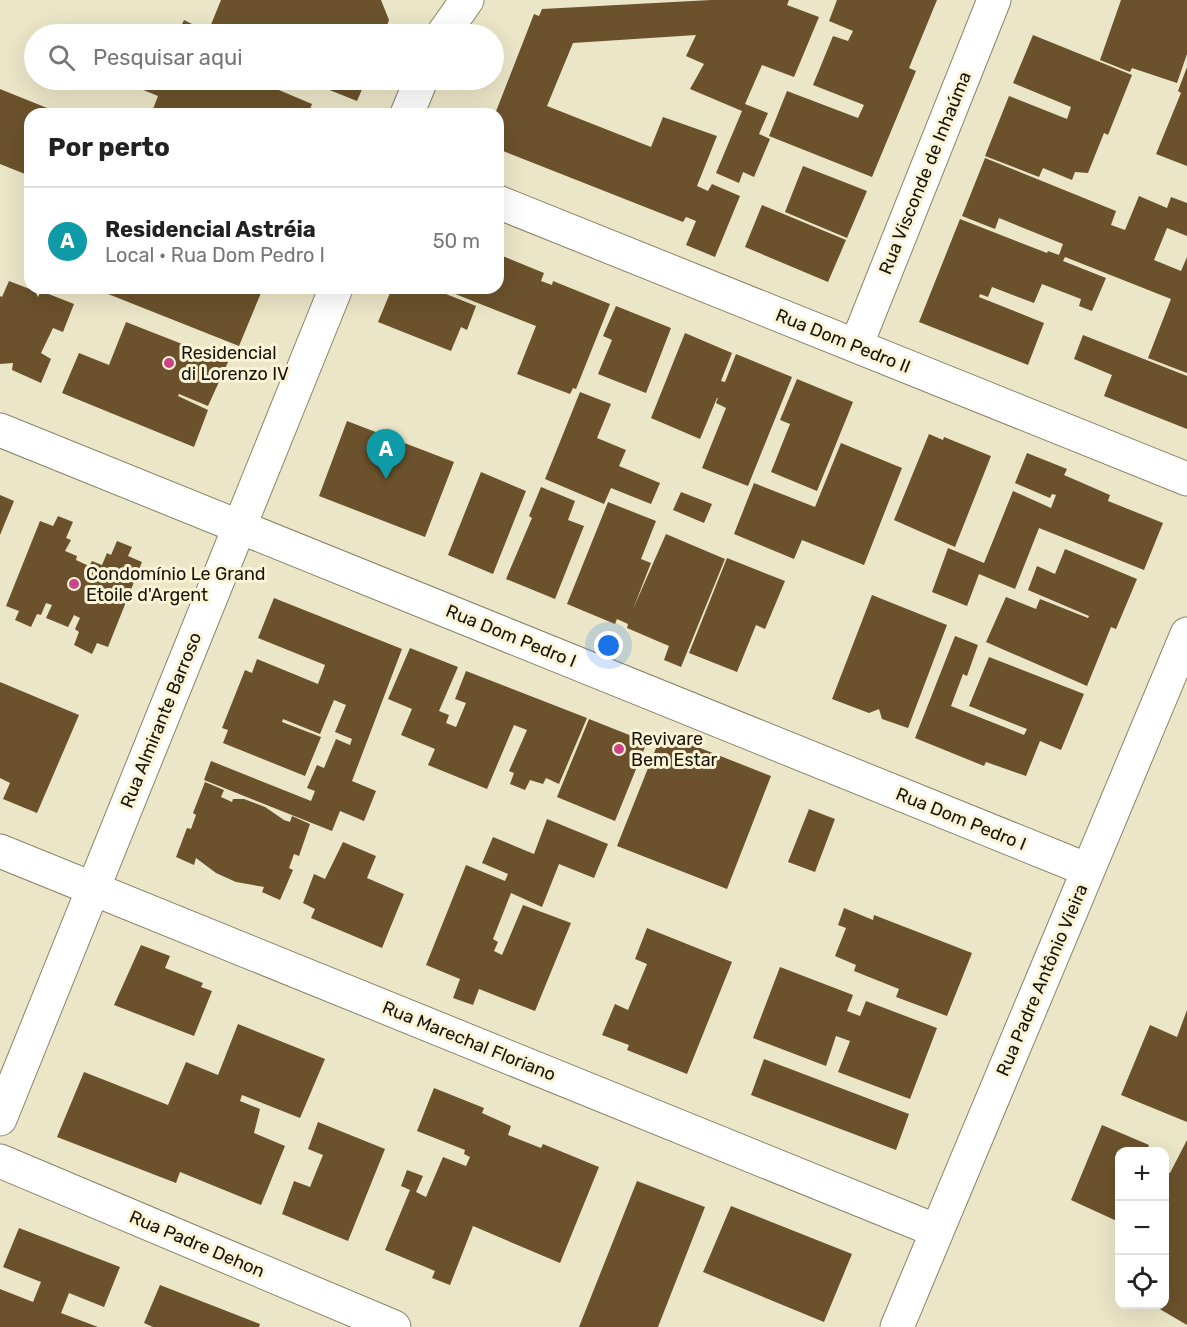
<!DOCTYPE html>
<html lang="pt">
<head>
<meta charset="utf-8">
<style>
  :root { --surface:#fff; --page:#f6f6f6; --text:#222; --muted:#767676; --line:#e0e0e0; --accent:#0b8043 }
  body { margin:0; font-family:Rubik,sans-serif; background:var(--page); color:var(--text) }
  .controls { position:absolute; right:18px; bottom:18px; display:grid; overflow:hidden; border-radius:12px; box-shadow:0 6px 24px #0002 }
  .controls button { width:54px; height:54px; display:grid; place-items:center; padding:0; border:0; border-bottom:2px solid var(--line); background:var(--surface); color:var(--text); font:30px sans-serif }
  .you { position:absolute; left:609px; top:646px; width:21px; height:21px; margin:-15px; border:4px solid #fff; border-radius:50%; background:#1a73e8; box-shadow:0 0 0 9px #1a73e833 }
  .badge { display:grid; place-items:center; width:39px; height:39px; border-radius:50%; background:var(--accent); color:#fff; font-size:20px; font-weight:700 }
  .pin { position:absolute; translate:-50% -50px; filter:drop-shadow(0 2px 3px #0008) }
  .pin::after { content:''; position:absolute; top:32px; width:21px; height:18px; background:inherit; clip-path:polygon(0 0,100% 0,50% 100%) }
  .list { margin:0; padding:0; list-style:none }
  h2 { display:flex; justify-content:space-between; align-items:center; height:78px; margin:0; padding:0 24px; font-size:26px }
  h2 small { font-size:20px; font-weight:400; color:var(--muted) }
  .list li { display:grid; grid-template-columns:39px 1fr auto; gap:18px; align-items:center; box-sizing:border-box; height:108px; padding:0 24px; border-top:2px solid var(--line) }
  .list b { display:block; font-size:22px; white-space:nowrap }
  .list p { margin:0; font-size:20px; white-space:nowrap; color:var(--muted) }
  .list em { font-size:20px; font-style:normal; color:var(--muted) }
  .icon { flex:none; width:33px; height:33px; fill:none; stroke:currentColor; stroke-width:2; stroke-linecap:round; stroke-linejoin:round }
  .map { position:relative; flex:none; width:1187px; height:1327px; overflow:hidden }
  .search { position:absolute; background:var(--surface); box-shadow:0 6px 24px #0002; left:24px; top:24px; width:480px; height:66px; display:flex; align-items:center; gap:15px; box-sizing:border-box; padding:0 21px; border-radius:33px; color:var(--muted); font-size:22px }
  .panel { position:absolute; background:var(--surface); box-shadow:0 6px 24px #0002; left:24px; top:108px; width:480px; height:186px; border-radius:18px }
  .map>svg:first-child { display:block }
  .building { fill:#6b522c }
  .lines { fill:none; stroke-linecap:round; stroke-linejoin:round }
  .minor-casing { stroke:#8a8468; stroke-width:35 }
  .minor { stroke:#fff; stroke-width:33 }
  .poi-dot { fill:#cb4586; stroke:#faf3d5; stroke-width:2 }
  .labels { text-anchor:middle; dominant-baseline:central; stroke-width:6; stroke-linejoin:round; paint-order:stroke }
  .street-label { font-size:18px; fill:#17150a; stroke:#faf3d5 }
  .poi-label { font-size:18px; fill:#17150a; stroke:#faf3d5; text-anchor:start }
</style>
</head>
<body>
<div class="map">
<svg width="1187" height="1327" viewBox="0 0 1187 1327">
  <rect width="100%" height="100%" fill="#ece6c8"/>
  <path class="building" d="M 221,0 L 381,0 L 389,20 L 384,34 L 164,34 L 167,28 L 178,33 L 184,20 L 208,32 Z
    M 711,0 L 789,0 L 787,5 L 819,17 L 794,77 L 762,65 L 745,104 L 768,113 L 759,134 L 770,139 L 754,177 L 743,172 L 739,183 L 716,173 L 742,111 L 690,89 L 704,64 L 686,56 L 696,35 L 573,43 L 547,106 L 651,147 L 663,117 L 717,136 L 697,186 L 708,191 L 712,184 L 740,196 L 715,257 L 686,245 L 696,221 L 686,217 L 683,222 L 498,149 L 498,114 L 495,114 L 534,14 L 539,16 L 542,9 Z
    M 837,0 L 937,0 L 909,68 L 916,71 L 872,177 L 769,136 L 787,91 L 858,118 L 864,105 L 813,85 L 833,36 L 848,41 L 853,31 L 829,21 Z
    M 1121,0 L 1187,0 L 1187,54 L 1177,83 L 1132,68 L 1130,72 L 1100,60 Z
    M 1033,35 L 1132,75 L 1108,135 L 1104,133 L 1088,173 L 1075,172 L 1072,180 L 1043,168 L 1039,177 L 985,156 L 1009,96 L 1067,119 L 1071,107 L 1013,83 Z
    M 1187,67 L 1187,166 L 1156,154 L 1181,93 L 1178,91 Z
    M 145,80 L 255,80 L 312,104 L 308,114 L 151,114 L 158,96 L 141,89 Z
    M 317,80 L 366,80 L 357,101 L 327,89 L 330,85 Z
    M 0,89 L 62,114 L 30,114 L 30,176 L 0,164 Z
    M 985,158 L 1116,211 L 1111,225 L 1125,230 L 1139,196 L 1167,208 L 1171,197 L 1187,203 L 1187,236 L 1167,228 L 1154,260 L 1181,271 L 1187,257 L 1187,373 L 1148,358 L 1171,299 L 1065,257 L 1063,261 L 1106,278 L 1092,311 L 1079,306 L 1081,299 L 1042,284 L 1034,303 L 992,287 L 988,297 L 980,294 L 979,297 L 1044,323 L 1028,365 L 919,322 L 960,219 L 1047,253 L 1048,251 L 1059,255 L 1063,244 L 999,218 L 995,229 L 962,216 Z
    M 803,166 L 867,191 L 847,238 L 785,212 Z
    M 762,205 L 846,240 L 828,282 L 745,247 Z
    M 500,255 L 544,273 L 541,281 L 552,285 L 553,281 L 610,304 L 576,389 L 573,388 L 570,394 L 517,374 L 536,326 L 440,288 L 498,288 Z
    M 9,281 L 35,291 L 38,297 L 41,291 L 74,304 L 63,332 L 53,328 L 41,353 L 51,359 L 41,383 L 12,370 L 13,363 L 0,364 L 0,296 L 2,297 Z
    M 104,288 L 263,288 L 239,346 L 103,292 Z
    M 392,288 L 431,288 L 476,306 L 467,330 L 461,327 L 451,351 L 378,322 Z
    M 616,306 L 671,328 L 646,393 L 598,374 L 612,340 L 603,336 Z
    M 126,322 L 228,362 L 208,406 L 179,394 L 178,396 L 208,410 L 194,447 L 62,393 L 79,353 L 109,365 Z
    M 685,333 L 732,353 L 721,381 L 725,382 L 736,354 L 792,377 L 748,486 L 702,468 L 726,408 L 716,403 L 718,398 L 717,398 L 700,439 L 651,418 Z
    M 1083,335 L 1187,376 L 1187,429 L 1104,396 L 1112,375 L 1074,359 Z
    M 797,379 L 853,402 L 817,491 L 771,472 L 790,424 L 780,420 Z
    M 580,392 L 611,404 L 597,438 L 626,450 L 619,466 L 660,483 L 651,504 L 611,488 L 604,504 L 545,479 Z
    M 347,421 L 454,462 L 425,537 L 319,496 Z
    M 929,434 L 943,440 L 944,437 L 991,456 L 955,547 L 894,520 Z
    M 841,443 L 902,468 L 864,565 L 802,540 L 794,559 L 734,534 L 754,483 L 815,507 Z
    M 1027,453 L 1067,469 L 1064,475 L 1110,495 L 1108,501 L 1163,523 L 1144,570 L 1039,528 L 1015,589 L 979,574 L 967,606 L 932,592 L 948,548 L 984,563 L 1013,491 L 1051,508 L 1056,495 L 1052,494 L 1050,498 L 1015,483 Z
    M 481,472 L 526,491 L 493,574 L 448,555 Z
    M 541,487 L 575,501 L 568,520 L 584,526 L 555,599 L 506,579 L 532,518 L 529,516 Z
    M 681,492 L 712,504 L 704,523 L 673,510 Z
    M 0,495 L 14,501 L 0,535 Z
    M 608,502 L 656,521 L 641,559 L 651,563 L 633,609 L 666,534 L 725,559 L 681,667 L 664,660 L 669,646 L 627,628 L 628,624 L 617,619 L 615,624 L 567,604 Z
    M 58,516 L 73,522 L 66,538 L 71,540 L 65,551 L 77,556 L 76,560 L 89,566 L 92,561 L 102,565 L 107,553 L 111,555 L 117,541 L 132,547 L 128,556 L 142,562 L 108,647 L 97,643 L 92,654 L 74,645 L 79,632 L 75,629 L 80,618 L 74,615 L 68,627 L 46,618 L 52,605 L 46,603 L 41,615 L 37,614 L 31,627 L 15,620 L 19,611 L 6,606 L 40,521 L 53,526 Z
    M 1065,549 L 1137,579 L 1116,629 L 1111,627 L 1087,686 L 986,642 L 1006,597 L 1036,609 L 1040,599 L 1088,618 L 1089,616 L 1028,590 L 1037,566 L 1055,574 Z
    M 727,558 L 785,581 L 765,629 L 756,625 L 737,672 L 689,653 Z
    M 872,595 L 947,625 L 908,728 L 882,719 L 879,709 L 869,713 L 832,699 Z
    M 274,598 L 402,649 L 352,781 L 376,791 L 364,821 L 340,811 L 332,831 L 204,780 L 211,761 L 311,801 L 315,791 L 307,788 L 317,765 L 324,768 L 336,739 L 350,745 L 352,739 L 335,732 L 346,705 L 334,700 L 320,734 L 283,719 L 282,722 L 321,737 L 305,776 L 223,743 L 228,730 L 222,728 L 245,670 L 252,673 L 257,659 L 318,684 L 325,665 L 258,638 Z
    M 955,636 L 978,645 L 967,676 L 963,674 L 951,706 L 1024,735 L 1027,729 L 969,706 L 989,657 L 1084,694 L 1061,750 L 1040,741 L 1026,776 L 986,762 L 984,766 L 915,738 Z
    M 410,648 L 458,667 L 439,711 L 449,715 L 446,723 L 456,727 L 466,703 L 455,699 L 466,671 L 587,718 L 559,784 L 546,778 L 543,784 L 530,780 L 525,790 L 510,784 L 514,773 L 509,771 L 527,730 L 514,725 L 487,789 L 428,765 L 435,749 L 401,735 L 412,709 L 388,699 Z
    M 0,682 L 79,715 L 37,813 L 3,799 L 10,783 L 0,778 Z
    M 589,719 L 647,742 L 615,821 L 557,797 Z
    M 662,733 L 771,776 L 727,889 L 617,846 Z
    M 205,782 L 224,790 L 221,797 L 232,802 L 233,799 L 244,799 L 265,807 L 284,820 L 290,822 L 292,816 L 310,824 L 299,856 L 294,854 L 289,868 L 293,870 L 280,900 L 262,892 L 264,887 L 236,882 L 216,873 L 196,858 L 194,865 L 176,857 L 187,828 L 191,829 L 196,815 L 193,813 Z
    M 809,809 L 835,819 L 815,872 L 788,862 Z
    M 547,819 L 608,844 L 594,878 L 559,864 L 542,907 L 511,893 L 493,939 L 498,942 L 494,951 L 502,955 L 523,905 L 571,923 L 535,1011 L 479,989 L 473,1005 L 453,998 L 460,979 L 426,965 L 466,865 L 505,881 L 508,874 L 482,863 L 493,837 L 534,854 Z
    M 343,842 L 376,856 L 367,878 L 404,894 L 382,948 L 311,918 L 315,909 L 303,903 L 314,874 L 325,879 Z
    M 844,908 L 873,920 L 874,915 L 972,953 L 947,1016 L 896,997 L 899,989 L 854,971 L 856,965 L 835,956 L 846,928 L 838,925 Z
    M 647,928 L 732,962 L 687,1074 L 627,1050 L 629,1045 L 602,1035 L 615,1004 L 628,1010 L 647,964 L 635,959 Z
    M 141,945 L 170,956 L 165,968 L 203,983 L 201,987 L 212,991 L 194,1036 L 114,1005 Z
    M 780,967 L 853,995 L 847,1011 L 860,1016 L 866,1001 L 937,1028 L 910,1099 L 838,1072 L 850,1041 L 836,1036 L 826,1066 L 753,1038 Z
    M 1187,1010 L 1187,1122 L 1121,1095 L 1150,1025 L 1177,1037 Z
    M 238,1024 L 325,1059 L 300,1118 L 242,1095 L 240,1101 L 260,1109 L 254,1133 L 285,1146 L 261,1205 L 180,1172 L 176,1183 L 57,1137 L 84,1072 L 168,1105 L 186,1062 L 218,1075 Z
    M 764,1059 L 909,1114 L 896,1150 L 751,1095 Z
    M 434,1088 L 484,1108 L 482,1113 L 511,1126 L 508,1135 L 541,1148 L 543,1144 L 599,1167 L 560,1263 L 473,1226 L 450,1285 L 432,1278 L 435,1271 L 385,1250 L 410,1190 L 401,1186 L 407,1170 L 423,1176 L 416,1192 L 426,1197 L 443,1157 L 466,1166 L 470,1157 L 464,1154 L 465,1150 L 417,1131 Z
    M 318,1122 L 385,1149 L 348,1241 L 282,1214 L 294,1181 L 310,1187 L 323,1155 L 308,1149 Z
    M 1102,1125 L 1149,1145 L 1146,1152 L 1119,1152 L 1119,1222 L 1071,1200 Z
    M 1187,1140 L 1187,1325 L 1158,1308 L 1164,1304 L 1164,1244 L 1168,1238 L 1164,1236 L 1164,1170 L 1170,1173 Z
    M 637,1181 L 705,1207 L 658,1327 L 579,1327 Z
    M 731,1206 L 852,1254 L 824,1322 L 703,1272 Z
    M 19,1228 L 120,1267 L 104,1307 L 69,1293 L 61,1313 L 98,1327 L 0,1327 L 0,1289 L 33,1302 L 41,1282 L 3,1267 Z
    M 160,1285 L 260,1324 L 259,1327 L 153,1327 L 144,1323 Z"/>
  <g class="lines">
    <defs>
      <path id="minor" d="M 443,34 L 467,0
        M 407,114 L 421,80
        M 498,202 L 1187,479
        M 856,346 L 994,0
        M 0,430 L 1088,870
        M 0,851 L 937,1231
        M 0,1119 L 336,288
        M 0,1161 L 394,1327
        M 897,1327 L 1187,634"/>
    </defs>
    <use href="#minor" class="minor-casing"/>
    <use href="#minor" class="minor"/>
  </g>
  <g class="poi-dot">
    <circle cx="169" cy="363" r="6"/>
    <circle cx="74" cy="584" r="6"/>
    <circle cx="619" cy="749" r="6"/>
  </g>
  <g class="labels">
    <g class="street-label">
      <text transform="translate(925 173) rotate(-68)">Rua Visconde de Inhaúma</text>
      <text transform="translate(843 341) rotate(22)">Rua Dom Pedro II</text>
      <text transform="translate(511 636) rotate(22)">Rua Dom Pedro I</text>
      <text transform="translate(161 720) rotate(-68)">Rua Almirante Barroso</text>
      <text transform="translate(961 819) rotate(22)">Rua Dom Pedro I</text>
      <text transform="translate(1042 980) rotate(-67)">Rua Padre Antônio Vieira</text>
      <text transform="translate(469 1041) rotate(22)">Rua Marechal Floriano</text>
      <text transform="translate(197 1244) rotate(23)">Rua Padre Dehon</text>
    </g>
    <g class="poi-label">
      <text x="181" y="353">Residencial<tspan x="181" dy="21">di Lorenzo IV</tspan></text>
      <text x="86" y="574">Condomínio Le Grand<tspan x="86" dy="21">Etoile d'Argent</tspan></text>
      <text x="631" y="739">Revivare<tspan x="631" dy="21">Bem Estar</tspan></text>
    </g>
  </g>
</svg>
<div class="controls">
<button>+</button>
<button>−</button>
<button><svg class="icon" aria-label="locate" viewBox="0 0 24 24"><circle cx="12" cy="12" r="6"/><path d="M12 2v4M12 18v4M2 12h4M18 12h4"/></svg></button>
</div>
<div class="you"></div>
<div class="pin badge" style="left:386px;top:479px;background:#0f9aa8">A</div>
<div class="search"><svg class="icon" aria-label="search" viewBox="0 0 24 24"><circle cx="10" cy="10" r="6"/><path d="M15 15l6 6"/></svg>Pesquisar aqui</div>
<section class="panel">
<h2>Por perto<small></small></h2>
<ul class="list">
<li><span class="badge" style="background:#0f9aa8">A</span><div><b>Residencial Astréia</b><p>Local · Rua Dom Pedro I</p></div><em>50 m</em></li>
</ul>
</section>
</div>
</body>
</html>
